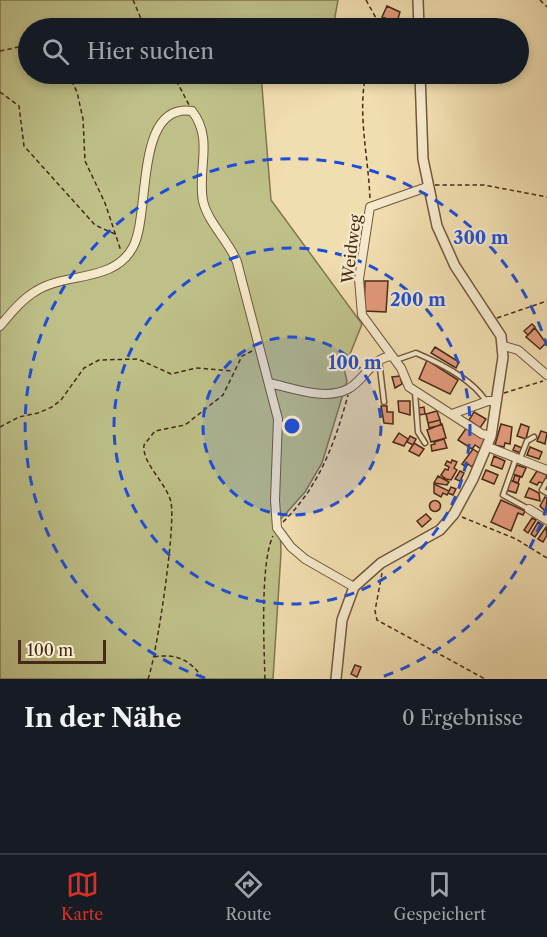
<!DOCTYPE html>
<html lang="de">
<head>
<meta charset="utf-8">
<style>
  :root { --surface:#171b24; --page:#20242c; --text:#f1f3f6; --muted:#9ea1a6; --line:#363941; --accent:#d93025 }
  body { margin:0; font-family:"Libre Caslon Text",serif; background:var(--page); color:var(--text) }
  .scale { position:absolute; left:18px; bottom:15px; width:88px; box-sizing:border-box; padding-left:6px; border:3px solid #462a16; border-top:0; font-size:16px; line-height:21px; white-space:nowrap; color:#462a16; -webkit-text-stroke:4px #f6eacc; paint-order:stroke }
  .list { margin:0; padding:0; list-style:none }
  h2 { display:flex; justify-content:space-between; align-items:center; height:78px; margin:0; padding:0 24px; font-size:26px }
  h2 small { font-size:20px; font-weight:400; color:var(--muted) }
  .icon { flex:none; width:33px; height:33px; fill:none; stroke:currentColor; stroke-width:2; stroke-linecap:round; stroke-linejoin:round }
  .map { position:relative; flex:none; width:547px; height:679px; overflow:hidden }
  .search { position:absolute; background:var(--surface); box-shadow:0 3px 9px #0003; left:18px; right:18px; top:18px; height:66px; display:flex; align-items:center; gap:15px; box-sizing:border-box; padding:0 21px; border-radius:33px; color:var(--muted); font-size:22px }
  .sheet { height:174px; background:var(--surface) }
  nav { display:flex; justify-content:space-around; align-items:center; box-sizing:border-box; height:84px; border-top:2px solid var(--line); background:var(--surface); font-size:16px; color:var(--muted) }
  nav a { display:grid; justify-items:center; gap:3px }
  nav .on { color:var(--accent) }
  .map>svg:first-child { display:block }
  .green { fill:#bec088; stroke:#82754f; stroke-width:1.5 }
  .building { fill:#e39a7c; stroke:#462a16; stroke-width:1.5 }
  .lines { fill:none; stroke-linecap:round; stroke-linejoin:round }
  .service-casing { stroke:#71573c; stroke-width:7 }
  .minor-casing { stroke:#71573c; stroke-width:10 }
  .tertiary-casing { stroke:#71573c; stroke-width:12 }
  .path { stroke:#462a16; stroke-width:1.5; stroke-dasharray:4.5 3; stroke-linecap:butt }
  .service { stroke:#f6eacc; stroke-width:4 }
  .minor { stroke:#f6eacc; stroke-width:8 }
  .tertiary { stroke:#f6eacc; stroke-width:9 }
  .ring { fill:none; stroke:#1d4ed8; stroke-width:3; stroke-dasharray:10 8 }
  .labels { text-anchor:middle; dominant-baseline:central; stroke-width:4.5; stroke-linejoin:round; paint-order:stroke }
  .street-label { font-size:16px; fill:#462a16; stroke:#f6eacc }
  .centre { fill:#1d4ed8; stroke:#f6eacc; stroke-width:3 }
  .ring-label { font-size:18px; text-anchor:middle; font-weight:bold; fill:#1d4ed8; stroke:#f6eacc; stroke-width:4.5; stroke-linejoin:round; paint-order:stroke }
</style>
</head>
<body>
<div class="map">
<svg width="547" height="679" viewBox="0 0 547 679">
  <rect width="100%" height="100%" fill="#f1deb0"/>
  <filter id="stains"><feTurbulence type="fractalNoise" baseFrequency=".00333" numOctaves="4"/><feColorMatrix values="0 0 0 0 .2 0 0 0 0 .09 0 0 0 0 .02 0 0 0 .5 -.17"/></filter>
  <radialGradient id="worn" r=".72"><stop offset=".6" stop-color="#630" stop-opacity="0"/><stop offset="1" stop-color="#630" stop-opacity=".3"/></radialGradient>
  <path class="green" d="M 0,0 L 338,0 L 333,28 L 28,28 L 28,74 L 261,74 L 271,200 L 362,324 L 344,369 L 347,381 L 322,463 L 305,492 L 280,520 L 281,553 L 273,679 L 0,679 Z"/>
  <path class="building" d="M 387,6 L 400,12 L 395,28 L 382,24 L 385,18 L 382,17 Z
    M 365,281 L 388,281 L 386,312 L 364,311 Z
    M 532,324 L 535,327 L 528,335 L 524,331 Z
    M 535,328 L 546,343 L 540,349 L 526,337 Z
    M 435,347 L 459,362 L 456,368 L 431,353 Z
    M 427,360 L 458,380 L 450,394 L 419,379 Z
    M 400,376 L 402,384 L 395,388 L 392,377 Z
    M 398,401 L 410,401 L 410,415 L 399,412 Z
    M 381,406 L 387,406 L 387,412 L 393,412 L 393,424 L 384,423 Z
    M 424,407 L 425,414 L 420,415 L 418,408 Z
    M 437,411 L 440,420 L 428,423 L 426,414 Z
    M 474,412 L 486,419 L 480,428 L 469,420 Z
    M 440,420 L 441,425 L 429,428 L 428,423 Z
    M 442,424 L 446,438 L 431,442 L 427,430 Z
    M 501,424 L 512,427 L 510,444 L 505,443 L 504,447 L 495,445 Z
    M 521,424 L 529,427 L 526,439 L 517,436 Z
    M 467,427 L 487,440 L 481,449 L 475,445 L 472,449 L 458,440 Z
    M 541,431 L 547,433 L 545,444 L 537,441 Z
    M 399,433 L 408,439 L 404,446 L 393,442 Z
    M 410,436 L 416,439 L 413,445 L 407,442 Z
    M 444,439 L 447,448 L 432,451 L 431,445 L 435,444 L 434,442 Z
    M 414,443 L 424,449 L 419,456 L 409,451 Z
    M 515,445 L 522,448 L 520,453 L 513,450 Z
    M 530,447 L 542,452 L 539,459 L 527,455 Z
    M 473,449 L 480,454 L 472,467 L 468,464 L 466,467 L 462,464 Z
    M 494,456 L 505,461 L 502,469 L 491,465 Z
    M 452,460 L 457,462 L 454,468 L 457,470 L 451,480 L 446,479 L 441,475 L 445,469 L 448,470 L 449,467 L 445,465 L 447,461 L 451,463 Z
    M 517,465 L 526,468 L 522,477 L 513,474 Z
    M 486,470 L 498,475 L 494,484 L 482,479 Z
    M 460,471 L 464,473 L 460,481 L 455,479 Z
    M 537,471 L 547,475 L 543,483 L 539,482 L 537,485 L 530,482 Z
    M 515,475 L 520,477 L 518,483 L 513,481 Z
    M 438,476 L 449,482 L 447,485 L 434,483 Z
    M 510,480 L 519,484 L 516,493 L 506,490 Z
    M 434,484 L 449,491 L 447,495 L 443,493 L 441,497 L 434,493 Z
    M 451,487 L 456,489 L 453,495 L 448,493 Z
    M 529,488 L 539,493 L 540,501 L 525,497 Z
    M 545,497 L 547,498 L 546,512 L 540,506 Z
    M 501,500 L 525,511 L 523,515 L 518,513 L 511,531 L 491,522 Z
    M429.5 506a5.5 5.5 0 1 1 11 0a5.5 5.5 0 1 1-11 0Z
    M 426,514 L 431,519 L 422,527 L 417,521 Z
    M 532,518 L 536,520 L 528,533 L 524,530 Z
    M 538,522 L 543,525 L 535,537 L 531,534 Z
    M 546,527 L 547,535 L 543,542 L 538,539 Z
    M 355,665 L 361,667 L 357,677 L 351,674 Z"/>
  <g class="lines">
    <defs>
      <path id="service" d="M 379,360 L 384,402
        M 396,360 L 416,353 C 440,363 471,378 486,401
        M 415,392 L 418,432 L 425,443
        M 516,458 L 503,495 L 525,507
        M 520,459 L 527,441 L 534,437
        M 547,481 L 542,490 L 547,493"/>
      <path id="minor" d="M 427,187 L 370,207 L 359,279 L 362,315 L 401,368 L 409,387 L 482,434 L 491,436
        M 0,326 C 10,314 22,299 36,291 C 65,272 114,283 133,247 C 151,214 134,102 192,111 C 214,139 197,169 203,201 C 208,223 229,241 237,262 L 278,419 L 275,500 L 277,528 L 291,547 L 305,559 L 354,587
        M 504,346 L 518,350 L 547,375
        M 269,383 C 293,388 325,401 348,389 C 365,380 371,358 392,356
        M 452,414 L 488,401 L 496,401
        M 488,447 L 547,470
        M 529,509 L 547,520"/>
      <path id="tertiary" d="M 418,0 L 419,28
        M 336,679 L 342,620 L 354,587 L 381,563 L 440,530 L 454,514 L 473,479 L 491,436 L 503,357 L 501,336 L 455,266 L 437,226 L 423,159 L 420,74"/>
    </defs>
    <use href="#service" class="service-casing"/>
    <use href="#minor" class="minor-casing"/>
    <use href="#tertiary" class="tertiary-casing"/>
    <path class="path" d="M 133,0 L 145,28
      M 366,0 L 376,18 L 377,28
      M 540,0 L 547,7
      M 0,51 L 28,45
      M 68,74 L 77,92 L 83,119 L 85,161 L 105,203 L 121,251
      M 173,74 L 189,105
      M 366,74 C 357,115 369,159 370,201
      M 0,92 L 19,106 L 24,146 L 95,225 L 117,235
      M 435,185 L 484,185 L 547,197
      M 497,318 L 547,301
      M 504,393 L 543,381
      M 0,427 L 19,417 L 38,413 L 52,407 L 61,400 L 84,368 L 99,360 L 138,359 L 171,374 L 196,368 L 233,371
      M 462,517 L 516,539 L 547,558
      M 283,522 C 319,487 335,443 348,395
      M 382,573 L 375,611 L 377,620 L 485,679
      M 154,657 C 176,653 191,660 203,679
      M 148,679 C 157,654 176,526 171,502 C 166,482 142,464 144,445 L 155,431 L 185,425 L 223,395 L 242,356 L 254,350
      M 265,679 C 264,646 260,563 273,536"/>
    <use href="#service" class="service"/>
    <use href="#minor" class="minor"/>
    <use href="#tertiary" class="tertiary"/>
  </g>
  <circle cx="292" cy="426" r="89" fill="#1d4ed8" fill-opacity=".12"/>
  <g class="ring">
    <circle cx="292" cy="426" r="89"/>
    <circle cx="292" cy="426" r="178"/>
    <path d="M547 506A267 267 0 0 1 379 678M205 678A267 267 0 1 1 547 346"/>
  </g>
  <g class="labels">
    <g class="street-label">
      <text transform="translate(351 249) rotate(-83)">Weidweg</text>
    </g>
  </g>
  <circle cx="292" cy="426" r="9" class="centre"/>
  <g class="ring-label">
    <text x="481" y="244">300 m</text>
    <text x="418" y="306">200 m</text>
    <text x="355" y="369">100 m</text>
  </g>
  <rect width="100%" height="100%" filter="url(#stains)"/>
  <rect width="100%" height="100%" fill="url(#worn)"/>
</svg>
<div class="scale">100 m</div>
<div class="search"><svg class="icon" aria-label="search" viewBox="0 0 24 24"><circle cx="10" cy="10" r="6"/><path d="M15 15l6 6"/></svg>Hier suchen</div>
</div>
<section class="sheet">
<h2>In der Nähe<small>0 Ergebnisse</small></h2>
<ul class="list">
</ul>
</section>
<nav>
<a class="on"><svg class="icon" aria-label="map" viewBox="0 0 24 24"><path d="M3 6l6-2 6 2 6-2v14l-6 2-6-2-6 2zM9 4v14M15 6v14"/></svg>Karte</a>
<a><svg class="icon" aria-label="directions" viewBox="0 0 24 24"><path d="M12 3l9 9-9 9-9-9zM9 14v-3h6M13 9l2 2-2 2"/></svg>Route</a>
<a><svg class="icon" aria-label="saved" viewBox="0 0 24 24"><path d="M7 4h10v16l-5-4-5 4z"/></svg>Gespeichert</a>
</nav>
</body>
</html>
